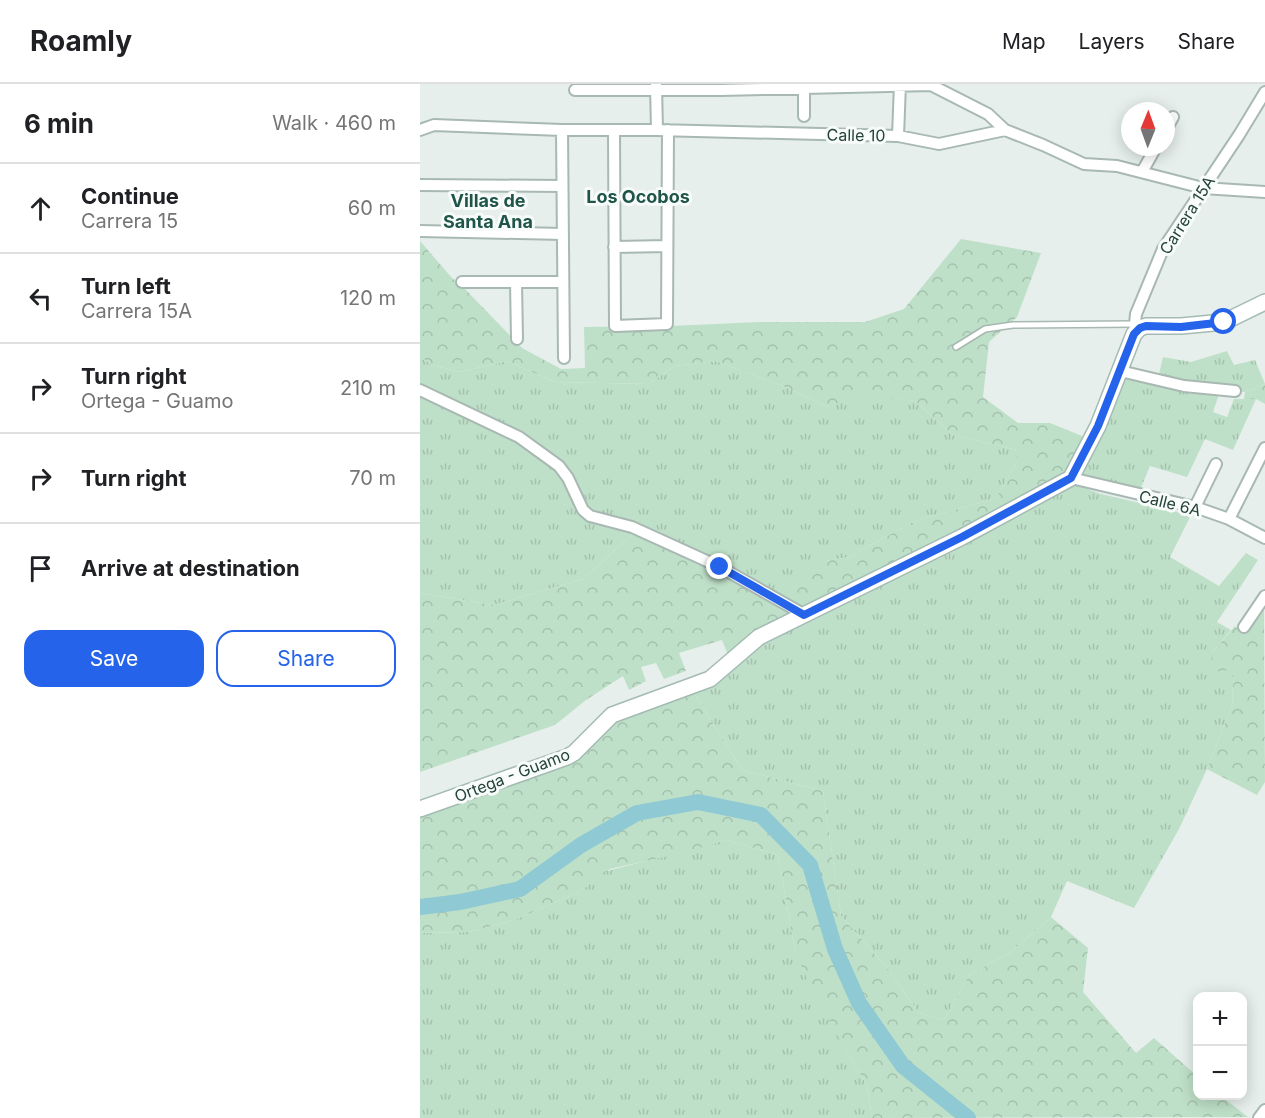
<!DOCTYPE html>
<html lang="en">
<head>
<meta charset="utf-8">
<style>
  :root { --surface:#fff; --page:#f6f6f6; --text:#202124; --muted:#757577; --line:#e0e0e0; --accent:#2563eb }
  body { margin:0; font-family:Inter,sans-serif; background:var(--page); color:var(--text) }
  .controls { position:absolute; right:18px; bottom:18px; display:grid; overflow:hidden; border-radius:12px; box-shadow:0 3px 15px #0003 }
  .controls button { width:54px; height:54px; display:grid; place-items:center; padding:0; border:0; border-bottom:2px solid var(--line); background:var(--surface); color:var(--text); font:30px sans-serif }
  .compass { position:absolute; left:701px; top:18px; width:54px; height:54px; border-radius:50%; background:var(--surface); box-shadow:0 3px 15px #0003; rotate:1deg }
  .stop { position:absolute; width:18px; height:18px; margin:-14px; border:4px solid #2563eb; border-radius:50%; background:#fff }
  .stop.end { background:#2563eb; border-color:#fff; box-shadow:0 2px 6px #0008 }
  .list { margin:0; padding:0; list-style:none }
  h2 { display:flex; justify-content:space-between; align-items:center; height:78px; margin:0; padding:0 24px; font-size:26px }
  h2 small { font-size:20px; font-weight:400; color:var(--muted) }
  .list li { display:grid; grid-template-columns:39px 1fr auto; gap:18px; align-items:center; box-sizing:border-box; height:90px; padding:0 24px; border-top:2px solid var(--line) }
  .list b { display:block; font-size:22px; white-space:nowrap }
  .list p { margin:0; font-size:20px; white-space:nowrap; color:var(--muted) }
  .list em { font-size:20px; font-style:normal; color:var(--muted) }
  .actions { display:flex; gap:12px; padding:18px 24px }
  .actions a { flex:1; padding:14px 0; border:2px solid var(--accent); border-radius:18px; text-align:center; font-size:21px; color:var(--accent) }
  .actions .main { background:var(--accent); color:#fff }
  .icon { flex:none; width:33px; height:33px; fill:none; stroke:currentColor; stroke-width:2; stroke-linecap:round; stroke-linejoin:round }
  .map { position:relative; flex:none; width:845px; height:1034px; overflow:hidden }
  header { display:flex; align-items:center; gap:36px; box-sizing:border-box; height:84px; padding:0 30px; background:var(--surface); border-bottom:2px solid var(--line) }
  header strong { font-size:28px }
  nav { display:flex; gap:33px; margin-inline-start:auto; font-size:21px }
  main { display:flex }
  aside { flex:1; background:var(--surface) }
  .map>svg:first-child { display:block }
  .grass { fill:url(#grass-tufts) }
  .forest { fill:url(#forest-crowns) }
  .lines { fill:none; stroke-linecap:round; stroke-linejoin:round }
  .river { stroke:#8ec9d4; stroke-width:16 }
  .lane-casing { stroke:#a8b8b2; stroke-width:8 }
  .street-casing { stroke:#a8b8b2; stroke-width:14 }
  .secondary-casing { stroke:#a4bbb3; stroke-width:18 }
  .lane { stroke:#fff; stroke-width:5 }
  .street { stroke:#fff; stroke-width:10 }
  .secondary { stroke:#fff; stroke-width:15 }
  .route { stroke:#2563eb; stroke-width:8 }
  .labels { text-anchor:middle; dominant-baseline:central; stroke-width:6; stroke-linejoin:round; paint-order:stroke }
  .street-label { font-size:16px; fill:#24423a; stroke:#f7fbf9 }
  .neighbourhood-label { font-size:18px; font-weight:bold; fill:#1f5548; stroke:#f7fbf9 }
</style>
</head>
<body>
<header>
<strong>Roamly</strong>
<nav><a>Map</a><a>Layers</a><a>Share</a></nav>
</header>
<main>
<aside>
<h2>6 min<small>Walk · 460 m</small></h2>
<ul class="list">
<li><svg class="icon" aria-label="ahead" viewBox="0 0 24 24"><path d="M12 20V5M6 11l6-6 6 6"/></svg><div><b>Continue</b><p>Carrera 15</p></div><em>60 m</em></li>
<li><svg class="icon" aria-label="left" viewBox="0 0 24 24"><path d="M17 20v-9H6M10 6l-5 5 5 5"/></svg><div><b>Turn left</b><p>Carrera 15A</p></div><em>120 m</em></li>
<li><svg class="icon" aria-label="right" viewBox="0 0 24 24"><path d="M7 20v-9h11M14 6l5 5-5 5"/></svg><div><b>Turn right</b><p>Ortega - Guamo</p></div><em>210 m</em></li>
<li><svg class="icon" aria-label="right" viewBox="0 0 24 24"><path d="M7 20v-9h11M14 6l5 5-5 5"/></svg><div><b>Turn right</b></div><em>70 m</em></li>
<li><svg class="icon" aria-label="arrive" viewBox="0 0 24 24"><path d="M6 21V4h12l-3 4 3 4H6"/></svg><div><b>Arrive at destination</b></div></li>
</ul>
<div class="actions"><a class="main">Save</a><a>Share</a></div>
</aside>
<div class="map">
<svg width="845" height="1034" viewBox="0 0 845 1034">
  <defs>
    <pattern id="grass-tufts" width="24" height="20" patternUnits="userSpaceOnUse" patternTransform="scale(1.5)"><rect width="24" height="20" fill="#bfe0c8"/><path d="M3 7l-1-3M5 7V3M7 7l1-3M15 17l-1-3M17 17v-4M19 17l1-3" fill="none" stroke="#a4c1ad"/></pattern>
    <pattern id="forest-crowns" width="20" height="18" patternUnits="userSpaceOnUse" patternTransform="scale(1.5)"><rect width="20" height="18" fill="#bfe0c8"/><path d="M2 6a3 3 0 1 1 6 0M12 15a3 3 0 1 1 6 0" fill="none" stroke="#a4c1ad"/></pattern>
  </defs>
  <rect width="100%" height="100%" fill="#e6efeb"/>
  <path class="grass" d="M 807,267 L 814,281 L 835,276 L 845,300 L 825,308 L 738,294 L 743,273 L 771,278 Z
    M 0,272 L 12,281 L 40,288 L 87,277 L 135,298 L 229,300 L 254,282 L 296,277 L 363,302 L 408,323 L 441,310 L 495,317 L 533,351 L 597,366 L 597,378 L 576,414 L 495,437 L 429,473 L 405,477 L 378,523 L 377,530 L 234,457 L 214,449 L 163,495 L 74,521 L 0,509 Z
    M 704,295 L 774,310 L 799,310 L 793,328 L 807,333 L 814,315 L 836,315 L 813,366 L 785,355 L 767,393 L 730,382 L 720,406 L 656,392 Z
    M 651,399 L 681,410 L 771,431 L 750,473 L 799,502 L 826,469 L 838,476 L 797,538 L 811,546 L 792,569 L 814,586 L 812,621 L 787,685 L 759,745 L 714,824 L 647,797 L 631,833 L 591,868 L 549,891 L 524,936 L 499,929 L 468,885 L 421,832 L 403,707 L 322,686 L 272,606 L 340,556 Z
    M 307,756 L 358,771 L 375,867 L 427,969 L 447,1001 L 452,1034 L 0,1034 L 0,849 L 49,848 L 94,836 L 159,808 L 187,787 Z"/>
  <path class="forest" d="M 541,155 L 621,169 L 597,233 L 569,258 L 563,313 L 598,339 L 630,339 L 667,354 L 644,395 L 448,490 L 411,514 L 385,527 L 378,523 L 376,503 L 405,477 L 429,473 L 495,437 L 576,414 L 597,378 L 597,366 L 533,351 L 495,317 L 441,311 L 408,323 L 363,302 L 296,277 L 254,282 L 229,300 L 135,298 L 87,277 L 40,288 L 12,281 L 0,272 L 0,157 L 32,194 L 43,203 L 102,264 L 141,285 L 165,284 L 164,243 L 251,242 L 339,238 L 445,238 L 484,225 Z
    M 845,300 L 845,320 L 836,315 L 824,315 L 825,308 Z
    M 214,449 L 234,457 L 377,530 L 308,571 L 302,556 L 259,569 L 266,587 L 244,595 L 236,579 L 221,583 L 226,597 L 209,606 L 203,592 L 166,616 L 135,641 L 0,688 L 0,509 L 74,521 L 163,495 Z
    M 844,523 L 845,698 L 837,711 L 787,685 L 812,621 L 814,586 L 790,588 L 792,569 L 815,542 L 825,550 L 828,548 Z
    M 272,606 L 322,686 L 403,707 L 421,832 L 468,885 L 499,929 L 524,936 L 549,891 L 591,868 L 631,833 L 668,864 L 663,908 L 716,969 L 734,954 L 777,992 L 778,1012 L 801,1012 L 828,1033 L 452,1034 L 447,1001 L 427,969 L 391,904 L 375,867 L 358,771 L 307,756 L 262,769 L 190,785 L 159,808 L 94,836 L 49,848 L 0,849 L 0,732 L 80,702 L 127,689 L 155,673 L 187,639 Z"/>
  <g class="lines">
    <path class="river" d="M 0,823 L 40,818 L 100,805 L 161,761 L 217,729 L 278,718 L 341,731 L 390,781 L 415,865 L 439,919 L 483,982 L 548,1034"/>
    <defs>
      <path id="lane" d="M 536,263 L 565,245 L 593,241 L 714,240"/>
      <path id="street" d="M 384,0 L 384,32
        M 236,1 L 237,46
        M 155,6 L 300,6 L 511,1 L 568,30 L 585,46
        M 0,46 L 14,41 L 142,46 L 237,46 L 478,52 L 519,60 L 585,46 L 623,61 L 664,80 L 697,82 L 783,104 L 845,108
        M 142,46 L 144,274
        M 746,46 L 753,33
        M 194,47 L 195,242 L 247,240 L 248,46
        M 478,52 L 480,0
        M 722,88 L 736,63
        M 0,101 L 142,102
        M 0,147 L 143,150
        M 194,163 L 247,162
        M 42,198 L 143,198
        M 96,198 L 97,255
        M 714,250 L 716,230 L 743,165 L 819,51 L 845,8
        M 700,287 L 764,302 L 815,307
        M 0,306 L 99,353 L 139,382 L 148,394 L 163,426 L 170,432 L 212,443 L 300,483 L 385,531
        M 651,394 L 775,423 L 809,435 L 845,454
        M 775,423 L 796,380
        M 809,435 L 845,364
        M 824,543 L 845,512
        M 839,1034 L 845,1026"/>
      <path id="secondary" d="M 0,725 L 147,673 L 154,669 L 192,631 L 290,595 L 339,553 L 542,453 L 651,394 L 678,342 L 714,250 L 720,244 L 726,242 L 761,242 L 804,238 L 845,218"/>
    </defs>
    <use href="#lane" class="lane-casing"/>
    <use href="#street" class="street-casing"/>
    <use href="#secondary" class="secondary-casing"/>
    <use href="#lane" class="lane"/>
    <use href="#street" class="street"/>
    <use href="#secondary" class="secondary"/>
  </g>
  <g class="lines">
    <path class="route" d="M 300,483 L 384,531 L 542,453 L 651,394 L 678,342 L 714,250 L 720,244 L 726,242 L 761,243 L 804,238"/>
  </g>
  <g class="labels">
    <g class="street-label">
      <text transform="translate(436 51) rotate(1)">Calle 10</text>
      <text transform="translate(767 131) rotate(-58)">Carrera 15A</text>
      <text transform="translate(750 419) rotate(14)">Calle 6A</text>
      <text transform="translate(92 691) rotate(-21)">Ortega - Guamo</text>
    </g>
    <g class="neighbourhood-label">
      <text x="218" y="112">Los Ocobos</text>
      <text x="68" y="116">Villas de<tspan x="68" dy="21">Santa Ana</tspan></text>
    </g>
  </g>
</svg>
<div class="controls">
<button>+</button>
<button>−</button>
</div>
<svg class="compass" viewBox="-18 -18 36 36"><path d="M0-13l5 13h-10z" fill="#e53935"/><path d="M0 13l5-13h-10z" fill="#757577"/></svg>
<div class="stop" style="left:804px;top:238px"></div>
<div class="stop end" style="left:300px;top:483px"></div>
</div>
</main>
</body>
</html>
